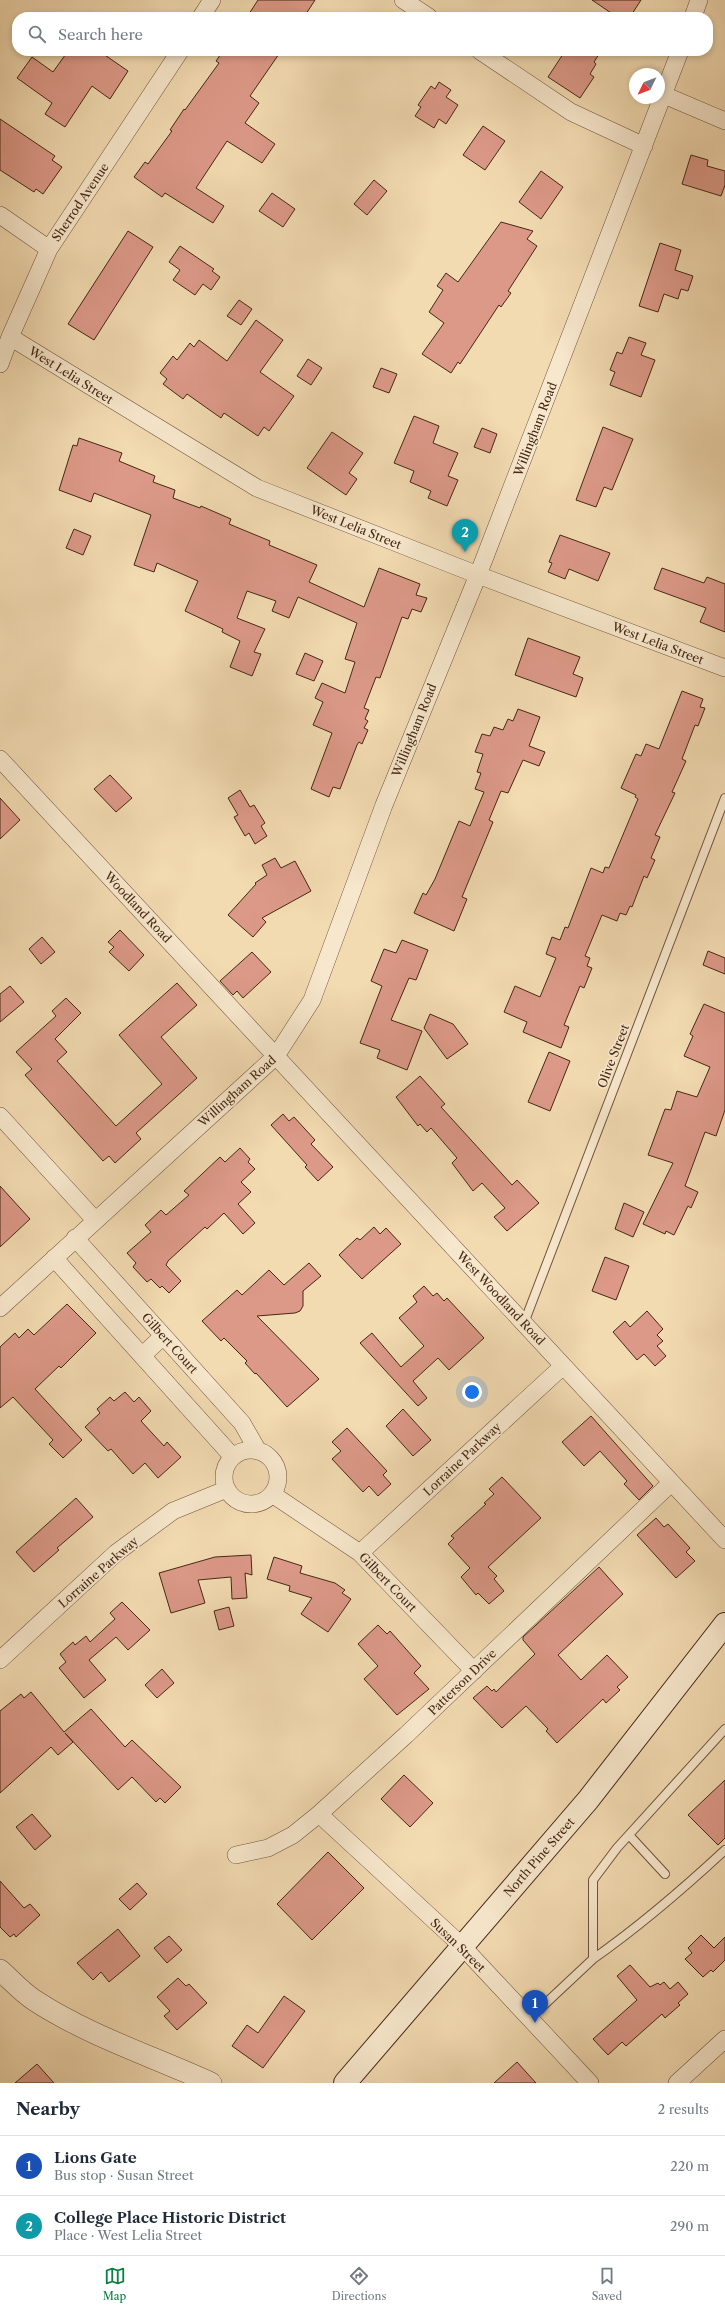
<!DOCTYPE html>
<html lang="en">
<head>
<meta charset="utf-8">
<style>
  :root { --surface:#fff; --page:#f2f2f3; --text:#1f2937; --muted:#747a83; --line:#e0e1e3; --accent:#0b8043 }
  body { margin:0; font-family:"Libre Caslon Text",serif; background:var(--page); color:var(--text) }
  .compass { position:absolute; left:629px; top:68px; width:36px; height:36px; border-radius:50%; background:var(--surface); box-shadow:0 2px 6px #0003; rotate:227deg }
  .you { position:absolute; left:472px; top:1392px; width:14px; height:14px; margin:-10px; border:3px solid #fff; border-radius:50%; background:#1a73e8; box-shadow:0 0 0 6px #1a73e833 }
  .badge { display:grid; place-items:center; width:26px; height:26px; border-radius:50%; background:var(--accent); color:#fff; font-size:13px; font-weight:700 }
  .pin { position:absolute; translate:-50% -33px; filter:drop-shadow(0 1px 2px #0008) }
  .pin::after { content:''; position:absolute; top:21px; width:14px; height:12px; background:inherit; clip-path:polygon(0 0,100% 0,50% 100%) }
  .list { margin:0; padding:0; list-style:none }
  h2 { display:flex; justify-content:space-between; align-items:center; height:52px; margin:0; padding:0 16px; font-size:17px }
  h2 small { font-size:13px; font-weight:400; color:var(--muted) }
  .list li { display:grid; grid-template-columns:26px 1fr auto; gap:12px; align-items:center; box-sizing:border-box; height:60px; padding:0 16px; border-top:1px solid var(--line) }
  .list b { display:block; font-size:15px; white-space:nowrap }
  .list p { margin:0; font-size:13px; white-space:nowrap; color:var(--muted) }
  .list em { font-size:13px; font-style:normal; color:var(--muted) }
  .icon { flex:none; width:22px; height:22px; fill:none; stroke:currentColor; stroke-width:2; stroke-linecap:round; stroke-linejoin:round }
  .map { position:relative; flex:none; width:725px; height:2083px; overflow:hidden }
  .search { position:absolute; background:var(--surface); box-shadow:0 2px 6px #0003; left:12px; right:12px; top:12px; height:44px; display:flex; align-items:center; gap:10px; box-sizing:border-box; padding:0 14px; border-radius:16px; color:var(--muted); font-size:15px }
  .sheet { height:172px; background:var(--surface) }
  nav { display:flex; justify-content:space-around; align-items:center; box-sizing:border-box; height:56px; border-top:1px solid var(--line); background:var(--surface); font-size:11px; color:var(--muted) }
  nav a { display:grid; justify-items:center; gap:2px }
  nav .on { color:var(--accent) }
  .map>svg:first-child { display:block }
  .building { fill:#dc9988; stroke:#452814 }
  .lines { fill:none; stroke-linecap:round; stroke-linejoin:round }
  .service-casing { stroke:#70543b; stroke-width:10 }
  .minor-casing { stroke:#70543b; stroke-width:18 }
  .tertiary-casing { stroke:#70543b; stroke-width:22 }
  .secondary-casing { stroke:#452814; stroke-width:24 }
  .service { stroke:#f7e7cc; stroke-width:8 }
  .minor { stroke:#f7e7cc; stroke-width:17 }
  .tertiary { stroke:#f7e7cc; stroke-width:21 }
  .secondary { stroke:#f7e7cc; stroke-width:22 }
  .labels { text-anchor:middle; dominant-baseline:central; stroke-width:3.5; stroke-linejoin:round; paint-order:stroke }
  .street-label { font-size:12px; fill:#452814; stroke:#f7e7cc }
</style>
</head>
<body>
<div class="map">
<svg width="725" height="2083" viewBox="0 0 725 2083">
  <rect width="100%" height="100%" fill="#f2dab1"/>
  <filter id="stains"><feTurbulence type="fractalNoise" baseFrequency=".005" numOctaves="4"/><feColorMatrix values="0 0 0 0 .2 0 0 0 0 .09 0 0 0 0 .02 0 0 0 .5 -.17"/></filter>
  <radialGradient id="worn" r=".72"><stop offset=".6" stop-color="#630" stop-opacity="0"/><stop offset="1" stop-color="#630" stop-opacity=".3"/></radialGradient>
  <path class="building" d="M 258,0 L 315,0 L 304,17 L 247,17 Z
    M 592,0 L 641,0 L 630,17 L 617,17 Z
    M 68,51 L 99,51 L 128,71 L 110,99 L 92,86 L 65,127 L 45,114 L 52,103 L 17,78 L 32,57 L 53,72 Z
    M 223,51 L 281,51 L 250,96 L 259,103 L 245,123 L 275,144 L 262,163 L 227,141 L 196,188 L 224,206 L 213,223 L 165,193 L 162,197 L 134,177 L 145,162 L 148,164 L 172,131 L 170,130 L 184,109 L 185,110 L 219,63 L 216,61 Z
    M 565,51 L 601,51 L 594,62 L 596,64 L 590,74 L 594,77 L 580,98 L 548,77 Z
    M 439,82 L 451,90 L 446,97 L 458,105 L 446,124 L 439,119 L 434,128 L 415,116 L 421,107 L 418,105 L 431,86 L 435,89 Z
    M 0,119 L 55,156 L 52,160 L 62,167 L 43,194 L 36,189 L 34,192 L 0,170 Z
    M 483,126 L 505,141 L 485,170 L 463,155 Z
    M 691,155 L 708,160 L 707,166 L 725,171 L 725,185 L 721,196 L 682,184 Z
    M 541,171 L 563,187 L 541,219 L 519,202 Z
    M 374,180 L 387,191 L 367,215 L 354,204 Z
    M 272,193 L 295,209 L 283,227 L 259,211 Z
    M 501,222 L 533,231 L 527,239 L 537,246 L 508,291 L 511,293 L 501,307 L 499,305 L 464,358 L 460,364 L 458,362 L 451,373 L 422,354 L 444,323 L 429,312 L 443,290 L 437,286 L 446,273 L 458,282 Z
    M 128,231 L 153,247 L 94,340 L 68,324 Z
    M 660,243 L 681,250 L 675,270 L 693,276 L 688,291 L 681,289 L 678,299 L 664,294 L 658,312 L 639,306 Z
    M 180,246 L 214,269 L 212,271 L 220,277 L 211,290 L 203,284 L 195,295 L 173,280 L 180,270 L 169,262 Z
    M 239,300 L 252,309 L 241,325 L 227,316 Z
    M 256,320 L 283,340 L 260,372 L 294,396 L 269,431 L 264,427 L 258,436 L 224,413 L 221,418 L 187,394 L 183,399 L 163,384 L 167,379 L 160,373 L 173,356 L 177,360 L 190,343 L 194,347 L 199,340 L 227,361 Z
    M 629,337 L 646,343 L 641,355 L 655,360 L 641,397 L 610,385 L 615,372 L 610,370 L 617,352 L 622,354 Z
    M 308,359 L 322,368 L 311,385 L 297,376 Z
    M 381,368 L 397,374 L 389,393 L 373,387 Z
    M 414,416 L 439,426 L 433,443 L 458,453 L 448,476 L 458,480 L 447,506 L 428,498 L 431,491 L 410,482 L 414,471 L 394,463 Z
    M 603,427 L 633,439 L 612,490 L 604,487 L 596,507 L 576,500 Z
    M 482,428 L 497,434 L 490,453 L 474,447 Z
    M 332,432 L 363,453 L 349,473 L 357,479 L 346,495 L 307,468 Z
    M 79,438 L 122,453 L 119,461 L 155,476 L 153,482 L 175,490 L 173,498 L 200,508 L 201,506 L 231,519 L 229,524 L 270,541 L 269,545 L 317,565 L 309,582 L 364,607 L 379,568 L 420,584 L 416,595 L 427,598 L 421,612 L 412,609 L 408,619 L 402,617 L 380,678 L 376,677 L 364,708 L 369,710 L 365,719 L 368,721 L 364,728 L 368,730 L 362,744 L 359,742 L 357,745 L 340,789 L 333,787 L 329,797 L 311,789 L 332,733 L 313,725 L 323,702 L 315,698 L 322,683 L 345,693 L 355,662 L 345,659 L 357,623 L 298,597 L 289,618 L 272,611 L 276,601 L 247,591 L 237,618 L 265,629 L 254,652 L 261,654 L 252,676 L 230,667 L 240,641 L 222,632 L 223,629 L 185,611 L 198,581 L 157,563 L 154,572 L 134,565 L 151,515 L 94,493 L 91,502 L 59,490 L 73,445 L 77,446 Z
    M 74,529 L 91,536 L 83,555 L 66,548 Z
    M 560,535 L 610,553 L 598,581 L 569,569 L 565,579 L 548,572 L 552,563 L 549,562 Z
    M 662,568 L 704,583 L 707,577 L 725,584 L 725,632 L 700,622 L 706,608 L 654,589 Z
    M 528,638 L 580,657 L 573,674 L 583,678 L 576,697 L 515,675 Z
    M 305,653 L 323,661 L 314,681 L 296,674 Z
    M 682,691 L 703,699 L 700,707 L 705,708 L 698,726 L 695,725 L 682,759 L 686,761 L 672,792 L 675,793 L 655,835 L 660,837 L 651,858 L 655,860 L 647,878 L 644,876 L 632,907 L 630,906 L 626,915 L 620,913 L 617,921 L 602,915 L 585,956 L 590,958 L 587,966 L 592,968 L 584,988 L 580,986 L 564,1025 L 569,1027 L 561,1048 L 523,1032 L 527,1022 L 504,1012 L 515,986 L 540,997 L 556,958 L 546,954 L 552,937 L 560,940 L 565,927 L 568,928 L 591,868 L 603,873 L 605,867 L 609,868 L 638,799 L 635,797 L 636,795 L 621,788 L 636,754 L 641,756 L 646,744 L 659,749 Z
    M 518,709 L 540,717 L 529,746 L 545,752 L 539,766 L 523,760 L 508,793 L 501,791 L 489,820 L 493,822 L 462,897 L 467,899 L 454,931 L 414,913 L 423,893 L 426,895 L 435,879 L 459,821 L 470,826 L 484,792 L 475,789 L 481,773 L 477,772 L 483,754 L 475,752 L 482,734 L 490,736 L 494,727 L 503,730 L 508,719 L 513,721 Z
    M 110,775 L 132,798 L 116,812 L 94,789 Z
    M 240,790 L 250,807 L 254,805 L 265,823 L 261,826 L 267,836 L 255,844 L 249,833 L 245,836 L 234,817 L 238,815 L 228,798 Z
    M 0,798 L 20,820 L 0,839 Z
    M 275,858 L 281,868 L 295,861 L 311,891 L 262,918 L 266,922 L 253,937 L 228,915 L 256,884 L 255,883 L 267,875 L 262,865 Z
    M 120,930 L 144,955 L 129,971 L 109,952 L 114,947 L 108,942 Z
    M 42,937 L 55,952 L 41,964 L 29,949 Z
    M 402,940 L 428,950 L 416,980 L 409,978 L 391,1020 L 422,1031 L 407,1070 L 377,1058 L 380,1050 L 360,1043 L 382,986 L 371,981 L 384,949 L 396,953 Z
    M 708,951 L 725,958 L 725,974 L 703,965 Z
    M 252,952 L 271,972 L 243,998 L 237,991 L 233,995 L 220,981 Z
    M 177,983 L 197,1005 L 161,1037 L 197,1078 L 136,1133 L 141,1139 L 115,1163 L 109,1156 L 103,1161 L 25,1075 L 32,1069 L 16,1052 L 56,1016 L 52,1011 L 66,998 L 81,1013 L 55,1039 L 67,1052 L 57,1061 L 116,1126 L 162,1084 L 119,1035 Z
    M 10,986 L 24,1002 L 0,1022 L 0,994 Z
    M 704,1004 L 725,1013 L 725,1110 L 716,1136 L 705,1132 L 685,1186 L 698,1192 L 691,1208 L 688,1206 L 674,1235 L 666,1231 L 665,1234 L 643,1224 L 673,1163 L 648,1155 L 665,1109 L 671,1110 L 677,1091 L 697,1097 L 710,1067 L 684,1056 L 693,1036 L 690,1034 Z
    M 430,1014 L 453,1024 L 468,1044 L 447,1059 L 424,1028 Z
    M 549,1052 L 570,1061 L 550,1111 L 528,1102 Z
    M 420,1076 L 445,1104 L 441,1107 L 512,1185 L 517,1180 L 539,1203 L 507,1231 L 494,1217 L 505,1208 L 482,1183 L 473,1191 L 452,1163 L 457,1158 L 431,1128 L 427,1132 L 420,1124 L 418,1126 L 396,1097 Z
    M 283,1114 L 289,1121 L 294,1117 L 315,1140 L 311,1144 L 333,1167 L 318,1181 L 305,1167 L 307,1165 L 271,1125 Z
    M 240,1148 L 250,1159 L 248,1162 L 255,1169 L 241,1182 L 251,1192 L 238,1204 L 255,1223 L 243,1234 L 224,1213 L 207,1229 L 205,1227 L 168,1261 L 166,1265 L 181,1281 L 169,1293 L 162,1286 L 160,1288 L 151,1279 L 147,1282 L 133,1267 L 136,1263 L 127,1253 L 151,1232 L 145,1225 L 161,1210 L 166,1215 L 189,1195 L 184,1191 L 220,1157 L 225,1162 Z
    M 0,1186 L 30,1219 L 0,1247 Z
    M 624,1203 L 644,1212 L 633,1237 L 615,1229 Z
    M 374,1227 L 380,1234 L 386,1228 L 401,1244 L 362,1279 L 339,1255 L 357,1238 L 360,1240 Z
    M 605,1257 L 629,1266 L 616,1300 L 592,1291 Z
    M 309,1263 L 321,1276 L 303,1291 L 303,1306 L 300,1311 L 295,1313 L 257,1316 L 319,1379 L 287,1407 L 256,1373 L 255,1374 L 245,1363 L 247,1361 L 224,1338 L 221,1341 L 202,1321 L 237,1290 L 242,1295 L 269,1270 L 284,1285 Z
    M 424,1286 L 433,1296 L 437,1293 L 444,1301 L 447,1298 L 484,1338 L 449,1370 L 438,1358 L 413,1381 L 427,1398 L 418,1406 L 360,1343 L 372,1333 L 401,1367 L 424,1346 L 399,1318 L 417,1302 L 413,1296 Z
    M 67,1304 L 96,1333 L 61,1368 L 59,1366 L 35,1389 L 82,1440 L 63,1458 L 49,1444 L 53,1440 L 13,1397 L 0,1408 L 0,1347 L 15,1333 L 19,1338 L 28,1329 L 34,1335 Z
    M 647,1311 L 663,1329 L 657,1335 L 663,1341 L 657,1346 L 666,1356 L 655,1366 L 644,1354 L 637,1360 L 613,1332 L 625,1321 L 630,1327 Z
    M 125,1392 L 134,1402 L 139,1397 L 151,1411 L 141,1421 L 164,1446 L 167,1442 L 181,1457 L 158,1478 L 145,1463 L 133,1474 L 111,1449 L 108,1451 L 85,1427 L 100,1413 L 97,1409 L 110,1397 L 114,1401 Z
    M 403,1409 L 431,1440 L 413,1456 L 386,1426 Z
    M 591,1416 L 653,1486 L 639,1500 L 624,1484 L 627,1481 L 600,1451 L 584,1466 L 562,1442 Z
    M 347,1428 L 387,1471 L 383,1475 L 391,1484 L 378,1496 L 369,1486 L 363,1492 L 332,1459 L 341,1451 L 332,1442 Z
    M 502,1477 L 541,1518 L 488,1567 L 497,1576 L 494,1579 L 504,1591 L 489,1604 L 478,1593 L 476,1595 L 461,1577 L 470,1568 L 448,1544 L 454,1538 L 451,1536 L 486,1504 L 484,1503 L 494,1494 L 489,1489 Z
    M 76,1498 L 93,1517 L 57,1548 L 59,1550 L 34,1572 L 16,1552 Z
    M 656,1518 L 664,1527 L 668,1524 L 690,1548 L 686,1552 L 695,1561 L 676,1578 L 637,1535 Z
    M 251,1555 L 252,1575 L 245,1573 L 247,1598 L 232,1599 L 231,1577 L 198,1580 L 205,1603 L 171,1613 L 159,1573 L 215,1557 Z
    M 274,1557 L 302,1566 L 300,1573 L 335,1583 L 345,1590 L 342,1593 L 351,1599 L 328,1632 L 301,1614 L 312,1598 L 289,1591 L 290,1586 L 267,1579 Z
    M 599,1567 L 623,1594 L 558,1655 L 581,1680 L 607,1655 L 628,1677 L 617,1687 L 620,1690 L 606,1703 L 603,1699 L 557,1743 L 546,1731 L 548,1729 L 526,1706 L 502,1728 L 473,1698 L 487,1686 L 492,1691 L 494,1689 L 496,1692 L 535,1654 L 523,1640 L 523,1637 Z
    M 122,1602 L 150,1630 L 128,1650 L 116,1637 L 89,1660 L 106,1680 L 84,1698 L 59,1668 L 66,1662 L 60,1654 L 73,1642 L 75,1645 L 86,1636 L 90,1642 L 115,1619 L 110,1613 Z
    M 229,1607 L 234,1626 L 219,1630 L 214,1611 Z
    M 378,1625 L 387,1634 L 390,1631 L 421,1666 L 414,1673 L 429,1689 L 397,1715 L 364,1679 L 378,1666 L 358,1644 Z
    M 162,1669 L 174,1683 L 157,1698 L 145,1685 Z
    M 31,1692 L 64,1732 L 91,1709 L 125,1747 L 132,1740 L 181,1787 L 165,1803 L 160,1798 L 156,1802 L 132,1777 L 118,1790 L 65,1733 L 73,1742 L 58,1755 L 51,1747 L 0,1793 L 0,1711 L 21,1694 L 24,1698 Z
    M 404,1775 L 433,1803 L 410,1827 L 381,1799 Z
    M 725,1780 L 725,1838 L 718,1845 L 688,1815 Z
    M 32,1814 L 51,1836 L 35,1850 L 16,1827 Z
    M 328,1852 L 364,1888 L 312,1940 L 277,1904 Z
    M 0,1881 L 24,1908 L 30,1904 L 40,1915 L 16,1937 L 14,1934 L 10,1937 L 0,1927 Z
    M 137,1883 L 147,1894 L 130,1910 L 119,1899 Z
    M 118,1929 L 140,1956 L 109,1982 L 101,1972 L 93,1980 L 77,1963 Z
    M 701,1935 L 714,1948 L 725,1937 L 725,1960 L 713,1972 L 711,1970 L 703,1977 L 685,1959 L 692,1953 L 688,1948 Z
    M 169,1936 L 182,1950 L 167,1963 L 154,1948 Z
    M 630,1965 L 650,1987 L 658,1983 L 660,1985 L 664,1982 L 670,1989 L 678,1982 L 688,1994 L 678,2003 L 680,2005 L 665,2018 L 662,2014 L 626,2046 L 622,2042 L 608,2055 L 593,2039 L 637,2000 L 617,1976 Z
    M 178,1978 L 186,1986 L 189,1984 L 207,2003 L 177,2030 L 164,2016 L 170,2011 L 157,1997 Z
    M 284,1996 L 305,2011 L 263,2068 L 232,2046 L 247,2025 L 258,2033 Z
    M 517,2062 L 536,2083 L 494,2083 Z
    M 37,2064 L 54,2083 L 15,2083 Z"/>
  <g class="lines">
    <defs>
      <path id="service" d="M 524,1323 L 725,798
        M 629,1835 L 665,1874
        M 593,1959 C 640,1926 683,1889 725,1850
        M 530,2018 L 593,1959 L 593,1880 L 617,1848 L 725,1729"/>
      <path id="minor" d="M 403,0 L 429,17
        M 201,17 L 212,0
        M 693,17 L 699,0
        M 480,51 L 571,112 L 644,146
        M 664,95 L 725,121
        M 0,215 L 49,249
        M 10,337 L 257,488 L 478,575 L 725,668
        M 0,364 L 10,337 L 49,249 L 180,51
        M 0,759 L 725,1540
        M 0,1116 L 95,1220
        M 75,1238 L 242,1423 L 258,1451
        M 54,1258 L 233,1457
        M 0,1308 L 276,1056 L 312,1000 L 384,805 L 478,575 L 680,51
        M 142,1356 L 163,1336
        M224 1477a27 27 0 1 1 54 0a27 27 0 1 1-54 0Z
        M 272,1494 L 360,1553 L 474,1671
        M 360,1553 L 563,1366
        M 0,1660 L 116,1553 L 173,1511 L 227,1489
        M 319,1814 L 462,1946 L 590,2083
        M 236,1855 L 268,1848 L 293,1835 L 319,1814 L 406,1735 L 671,1483
        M 677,2083 L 725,2039"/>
      <path id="tertiary" d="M 0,1970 C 11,1980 22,1992 34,2000 C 89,2036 152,2056 211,2083"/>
      <path id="secondary" d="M 345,2083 L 588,1800 L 725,1624"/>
    </defs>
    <use href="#service" class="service-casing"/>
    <use href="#minor" class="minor-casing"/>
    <use href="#tertiary" class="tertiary-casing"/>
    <use href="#secondary" class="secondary-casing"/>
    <use href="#service" class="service"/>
    <use href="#minor" class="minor"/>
    <use href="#tertiary" class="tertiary"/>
    <use href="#secondary" class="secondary"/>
  </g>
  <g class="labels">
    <g class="street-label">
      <text transform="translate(80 202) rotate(-56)">Sherrod Avenue</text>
      <text transform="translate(71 375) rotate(32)">West Lelia Street</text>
      <text transform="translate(535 429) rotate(-69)">Willingham Road</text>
      <text transform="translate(356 527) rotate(22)">West Lelia Street</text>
      <text transform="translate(658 643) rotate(21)">West Lelia Street</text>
      <text transform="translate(414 730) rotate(-68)">Willingham Road</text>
      <text transform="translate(138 907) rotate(47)">Woodland Road</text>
      <text transform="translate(613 1056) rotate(-69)">Olive Street</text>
      <text transform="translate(237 1091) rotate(-42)">Willingham Road</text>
      <text transform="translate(501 1298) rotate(47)">West Woodland Road</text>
      <text transform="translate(170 1343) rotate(48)">Gilbert Court</text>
      <text transform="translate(462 1459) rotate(-43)">Lorraine Parkway</text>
      <text transform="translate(98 1572) rotate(-41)">Lorraine Parkway</text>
      <text transform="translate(388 1582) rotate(46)">Gilbert Court</text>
      <text transform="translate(462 1682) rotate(-44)">Patterson Drive</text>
      <text transform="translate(539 1857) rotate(-49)">North Pine Street</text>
      <text transform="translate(458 1945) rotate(44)">Susan Street</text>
    </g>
  </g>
  <rect width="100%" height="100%" filter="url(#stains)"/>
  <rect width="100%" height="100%" fill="url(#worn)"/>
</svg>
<svg class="compass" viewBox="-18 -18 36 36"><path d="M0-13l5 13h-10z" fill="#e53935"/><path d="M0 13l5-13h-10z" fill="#747a83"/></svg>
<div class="you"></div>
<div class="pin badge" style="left:535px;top:2023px;background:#1a4fb4">1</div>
<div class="pin badge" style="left:465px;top:552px;background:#0f9aa8">2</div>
<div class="search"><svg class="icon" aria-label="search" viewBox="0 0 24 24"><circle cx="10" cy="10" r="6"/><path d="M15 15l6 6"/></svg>Search here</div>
</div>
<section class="sheet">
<h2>Nearby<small>2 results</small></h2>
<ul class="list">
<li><span class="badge" style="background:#1a4fb4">1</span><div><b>Lions Gate</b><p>Bus stop · Susan Street</p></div><em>220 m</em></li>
<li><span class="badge" style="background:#0f9aa8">2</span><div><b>College Place Historic District</b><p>Place · West Lelia Street</p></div><em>290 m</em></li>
</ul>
</section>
<nav>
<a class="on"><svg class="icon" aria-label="map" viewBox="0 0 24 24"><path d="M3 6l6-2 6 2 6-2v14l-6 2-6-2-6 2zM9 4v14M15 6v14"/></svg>Map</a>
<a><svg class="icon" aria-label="directions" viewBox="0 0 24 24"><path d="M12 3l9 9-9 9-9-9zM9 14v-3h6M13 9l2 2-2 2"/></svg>Directions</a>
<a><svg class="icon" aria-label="saved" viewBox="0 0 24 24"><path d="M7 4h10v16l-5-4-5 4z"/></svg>Saved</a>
</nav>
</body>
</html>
